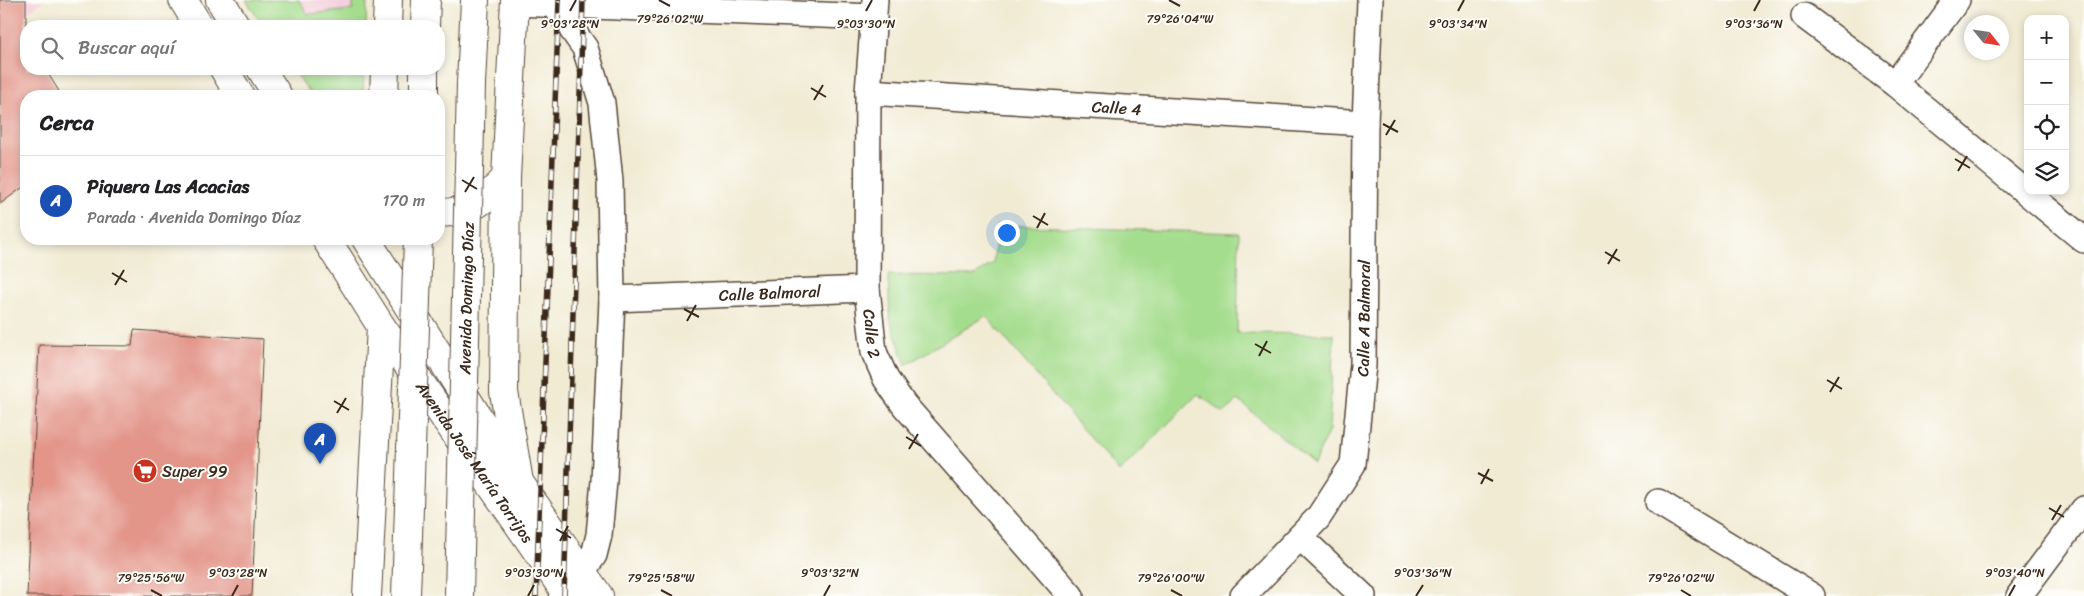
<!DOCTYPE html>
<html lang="es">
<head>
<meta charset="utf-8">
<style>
  :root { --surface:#fff; --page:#f2f2f2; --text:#202124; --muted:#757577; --line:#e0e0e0; --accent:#7c3aed }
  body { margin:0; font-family:Sriracha,sans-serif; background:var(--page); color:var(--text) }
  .controls { position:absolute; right:15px; top:15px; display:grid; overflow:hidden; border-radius:10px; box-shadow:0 2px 8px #0003 }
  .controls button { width:45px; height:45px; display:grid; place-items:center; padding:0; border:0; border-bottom:1px solid var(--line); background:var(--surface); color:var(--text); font:25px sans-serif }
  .compass { position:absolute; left:1964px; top:15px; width:45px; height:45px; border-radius:50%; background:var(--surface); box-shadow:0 2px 8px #0003; rotate:120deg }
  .you { position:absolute; left:1006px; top:232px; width:18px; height:18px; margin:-12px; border:4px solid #fff; border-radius:50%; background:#1a73e8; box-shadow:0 0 0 8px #1a73e833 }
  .badge { display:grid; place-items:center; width:32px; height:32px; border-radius:50%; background:var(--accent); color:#fff; font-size:16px; font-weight:700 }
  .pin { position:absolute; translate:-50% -41px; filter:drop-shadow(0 1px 2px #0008) }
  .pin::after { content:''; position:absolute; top:26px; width:18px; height:15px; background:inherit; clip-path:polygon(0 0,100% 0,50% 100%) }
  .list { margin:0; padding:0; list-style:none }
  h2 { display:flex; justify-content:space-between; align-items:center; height:65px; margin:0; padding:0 20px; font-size:21px }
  h2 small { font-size:16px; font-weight:400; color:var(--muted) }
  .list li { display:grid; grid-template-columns:32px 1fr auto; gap:15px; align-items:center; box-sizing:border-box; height:90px; padding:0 20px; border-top:1px solid var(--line) }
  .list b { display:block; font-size:19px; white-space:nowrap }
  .list p { margin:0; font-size:16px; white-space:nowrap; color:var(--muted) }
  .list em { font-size:16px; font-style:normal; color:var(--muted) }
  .icon { flex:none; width:28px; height:28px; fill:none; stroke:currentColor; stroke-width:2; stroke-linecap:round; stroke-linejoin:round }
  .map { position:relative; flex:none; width:2084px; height:596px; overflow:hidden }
  .search { position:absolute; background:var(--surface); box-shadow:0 2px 8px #0003; left:20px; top:20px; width:425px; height:55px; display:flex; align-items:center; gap:12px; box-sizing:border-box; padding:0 18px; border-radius:20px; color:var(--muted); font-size:19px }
  .panel { position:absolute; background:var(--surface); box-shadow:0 2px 8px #0003; left:20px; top:90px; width:425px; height:155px; border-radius:20px }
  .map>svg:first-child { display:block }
  .built { fill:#f4cfdd }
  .green { fill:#a5dd8e; stroke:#708456 }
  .building { fill:#e3958a }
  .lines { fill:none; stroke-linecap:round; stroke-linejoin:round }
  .minor-casing { stroke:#564739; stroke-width:28 }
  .secondary-casing { stroke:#564739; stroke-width:30 }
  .primary-casing { stroke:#564739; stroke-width:30 }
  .minor { stroke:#fff; stroke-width:25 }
  .secondary { stroke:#fff; stroke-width:28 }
  .primary { stroke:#fff; stroke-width:28 }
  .rail-casing { stroke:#3b2a1e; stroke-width:5.5 }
  .rail { stroke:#fdfcf7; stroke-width:4; stroke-dasharray:11; stroke-linecap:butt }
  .primary-bridge-casing { stroke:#564739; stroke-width:30; stroke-linecap:butt }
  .primary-bridge { stroke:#fff; stroke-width:28 }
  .ticks { fill:none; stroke:#3b2a1e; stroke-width:2 }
  .labels { text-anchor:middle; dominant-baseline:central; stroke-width:4; stroke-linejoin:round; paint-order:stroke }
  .street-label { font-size:16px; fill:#3b2a1e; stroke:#fdfcf7 }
  .poi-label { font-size:16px; fill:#3b2a1e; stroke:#fdfcf7; text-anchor:start }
  .ticks-label { font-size:12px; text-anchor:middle; fill:#3b2a1e; stroke:#fdfcf7; stroke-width:4; stroke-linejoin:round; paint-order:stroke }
</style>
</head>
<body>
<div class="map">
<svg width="2084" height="596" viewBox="0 0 2084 596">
  <rect width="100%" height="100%" fill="#fdfcf7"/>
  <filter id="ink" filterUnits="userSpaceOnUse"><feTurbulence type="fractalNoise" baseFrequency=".02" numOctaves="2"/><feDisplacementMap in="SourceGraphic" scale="10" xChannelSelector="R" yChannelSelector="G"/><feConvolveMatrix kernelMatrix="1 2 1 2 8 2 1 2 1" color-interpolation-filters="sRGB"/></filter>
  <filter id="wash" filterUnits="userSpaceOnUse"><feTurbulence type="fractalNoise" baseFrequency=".0096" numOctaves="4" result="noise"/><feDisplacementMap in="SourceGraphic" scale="20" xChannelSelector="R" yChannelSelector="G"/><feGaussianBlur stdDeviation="1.12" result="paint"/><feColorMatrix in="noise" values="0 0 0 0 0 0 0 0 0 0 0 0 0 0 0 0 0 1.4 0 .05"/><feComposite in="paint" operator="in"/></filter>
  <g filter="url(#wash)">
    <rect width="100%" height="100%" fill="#f1ebd4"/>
    <path class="built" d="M 0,0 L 45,0 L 0,31 Z
      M 246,0 L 367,0 L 366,26 L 263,26 Z"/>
    <path class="green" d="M 246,0 L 299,0 L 308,14 L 353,10 L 353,0 L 367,0 L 366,26 L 263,26 Z
      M 293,69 L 364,69 L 363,96 L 312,96 Z
      M 998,225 L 1239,233 L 1237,333 L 1334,334 L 1329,430 L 1314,464 L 1238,400 L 1224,413 L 1198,394 L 1119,472 L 986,316 L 906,365 L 890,320 L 888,275 L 974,276 L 993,263 Z"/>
    <g id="blocks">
      <path class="building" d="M 0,0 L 26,0 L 26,69 L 45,69 L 62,96 L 26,96 L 26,185 L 0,204 Z
        M 134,330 L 263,339 L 252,596 L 27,596 L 39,345 L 132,346 Z"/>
    </g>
  </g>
  <g filter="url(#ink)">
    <use href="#blocks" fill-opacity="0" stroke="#564739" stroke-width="1"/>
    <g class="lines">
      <defs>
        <g id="minor">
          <path d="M 551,0 L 585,48 L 602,103 L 610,181 L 612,299 L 604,481 L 599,535 L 594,555 L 582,572"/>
          <path id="s1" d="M 875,0 L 868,92 L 867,289 L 874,352 L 886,379 L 904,405 L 1071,596"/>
          <path d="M 515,3 L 874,17"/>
          <path d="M 1804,16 L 1895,84 L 2084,240"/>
          <path d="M 1895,84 L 1957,0"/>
          <path id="s2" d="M 868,92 L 1365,123"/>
          <path id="s3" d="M 612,299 L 867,289"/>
          <path d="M 1658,502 L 1812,596"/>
          <path d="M 1300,537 L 1363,596"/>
          <path id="s4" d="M 1243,596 L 1318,518 L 1353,464 L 1363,365 L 1365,123 L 1370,0"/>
          <path d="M 2019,596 L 2084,509"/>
        </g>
        <g id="secondary">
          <path d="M 183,0 L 199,26"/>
          <path d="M 220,0 L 236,26"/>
          <path d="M 224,69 L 240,96"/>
          <path d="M 261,69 L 278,96"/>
          <path id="s5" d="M 326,239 L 381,326 L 568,596"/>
          <path d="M 366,239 L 519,482 L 599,596"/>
        </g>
        <path id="primary" d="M 515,0 L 506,178 L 504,392 L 519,482
          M 387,26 L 388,0
          M 425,26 L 426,0
          M 471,84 L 475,0
          M 384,96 L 385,69
          M 424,96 L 424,69
          M 439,213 C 472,213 485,200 506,178
          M 367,596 L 381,326
          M 563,596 L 567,595"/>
      </defs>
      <use href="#minor" class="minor-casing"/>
      <use href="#secondary" class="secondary-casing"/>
      <use href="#primary" class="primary-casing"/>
      <use href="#minor" class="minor"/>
      <use href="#secondary" class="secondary"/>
      <use href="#primary" class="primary"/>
      <defs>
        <path id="rail" d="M 536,596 L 559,0
          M 564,596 L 583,0"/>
      </defs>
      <use href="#rail" class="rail-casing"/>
      <use href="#rail" class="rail"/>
      <defs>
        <g id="primary-bridge">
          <path d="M 406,596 L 418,239"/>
          <path id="s6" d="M 459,596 L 471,84"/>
        </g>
      </defs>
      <use href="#primary-bridge" class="primary-bridge-casing"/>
      <use href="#primary-bridge" class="primary-bridge"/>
    </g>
  </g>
  <path class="ticks" d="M 659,0 L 670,6M 1169,0 L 1180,6M 570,11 L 576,0M 866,11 L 872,0M 1458,11 L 1464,0M 1754,11 L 1760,0M 811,88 L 826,97M 814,100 L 823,85M 1383,124 L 1398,132M 1386,135 L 1395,120M 1955,159 L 1970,168M 1958,171 L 1967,156M 462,180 L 477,189M 465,192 L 474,177M 1033,216 L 1048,225M 1037,228 L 1045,213M 1605,252 L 1620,261M 1608,264 L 1617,249M 112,273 L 127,282M 115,285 L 124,270M 684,309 L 699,317M 687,321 L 696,305M 1255,344 L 1271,353M 1259,356 L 1267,341M 1827,380 L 1842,389M 1830,392 L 1839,377M 334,401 L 349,410M 337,413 L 346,398M 906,437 L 921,446M 909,449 L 918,434M 1478,473 L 1493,481M 1481,484 L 1489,469M 2049,508 L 2064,517M 2052,520 L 2061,505M 556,529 L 571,538M 560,541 L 568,526M 151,590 L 162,596M 661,590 L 672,596M 1171,590 L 1182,596M 1681,590 L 1691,596M 232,596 L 238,585M 528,596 L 534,585M 824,596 L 830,585M 1416,596 L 1423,585M 2009,596 L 2015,585"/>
  <defs>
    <symbol id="supermarket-disc" viewBox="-11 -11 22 22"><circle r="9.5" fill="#c8321e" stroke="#fdfcf7"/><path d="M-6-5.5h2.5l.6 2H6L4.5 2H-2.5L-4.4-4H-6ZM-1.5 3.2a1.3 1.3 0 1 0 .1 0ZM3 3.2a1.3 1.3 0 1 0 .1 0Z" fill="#fff"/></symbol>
  </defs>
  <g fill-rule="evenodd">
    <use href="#supermarket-disc" x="131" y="457" width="28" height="28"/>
  </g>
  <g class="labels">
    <g class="street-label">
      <text stroke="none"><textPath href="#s2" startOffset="249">Calle 4</textPath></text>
      <text stroke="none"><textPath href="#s3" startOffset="158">Calle Balmoral</textPath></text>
      <text stroke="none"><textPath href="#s6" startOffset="298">Avenida Domingo Díaz</textPath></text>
      <text stroke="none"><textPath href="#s4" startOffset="319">Calle A Balmoral</textPath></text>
      <text stroke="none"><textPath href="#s1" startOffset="334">Calle 2</textPath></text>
      <text stroke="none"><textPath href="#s5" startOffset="268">Avenida José María Torrijos</textPath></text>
    </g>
    <g class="poi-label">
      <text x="162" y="471">Super 99</text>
    </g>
  </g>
  <g class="ticks-label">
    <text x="670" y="23">79°26'02"W</text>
    <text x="1180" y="23">79°26'04"W</text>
    <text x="570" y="28">9°03'28"N</text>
    <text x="866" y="28">9°03'30"N</text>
    <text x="1458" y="28">9°03'34"N</text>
    <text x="1754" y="28">9°03'36"N</text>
    <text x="238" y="577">9°03'28"N</text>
    <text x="534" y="577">9°03'30"N</text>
    <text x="830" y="577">9°03'32"N</text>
    <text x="1423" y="577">9°03'36"N</text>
    <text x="2015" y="577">9°03'40"N</text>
    <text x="151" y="582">79°25'56"W</text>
    <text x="661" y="582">79°25'58"W</text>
    <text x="1171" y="582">79°26'00"W</text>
    <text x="1681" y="582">79°26'02"W</text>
  </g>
</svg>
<div class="controls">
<button>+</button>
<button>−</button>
<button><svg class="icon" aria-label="locate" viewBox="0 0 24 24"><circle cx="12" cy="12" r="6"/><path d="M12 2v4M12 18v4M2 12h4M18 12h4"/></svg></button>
<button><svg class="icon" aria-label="layers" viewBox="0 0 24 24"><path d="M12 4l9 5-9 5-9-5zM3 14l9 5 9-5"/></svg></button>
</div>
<svg class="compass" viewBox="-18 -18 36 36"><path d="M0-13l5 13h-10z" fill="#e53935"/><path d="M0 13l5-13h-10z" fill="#757577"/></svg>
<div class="you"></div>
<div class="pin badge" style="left:320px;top:464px;background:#1a4fb4">A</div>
<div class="search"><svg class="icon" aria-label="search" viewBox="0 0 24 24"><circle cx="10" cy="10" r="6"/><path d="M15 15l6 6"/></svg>Buscar aquí</div>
<section class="panel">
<h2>Cerca<small></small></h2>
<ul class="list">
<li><span class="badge" style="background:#1a4fb4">A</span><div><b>Piquera Las Acacias</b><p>Parada · Avenida Domingo Díaz</p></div><em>170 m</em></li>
</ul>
</section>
</div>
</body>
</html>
